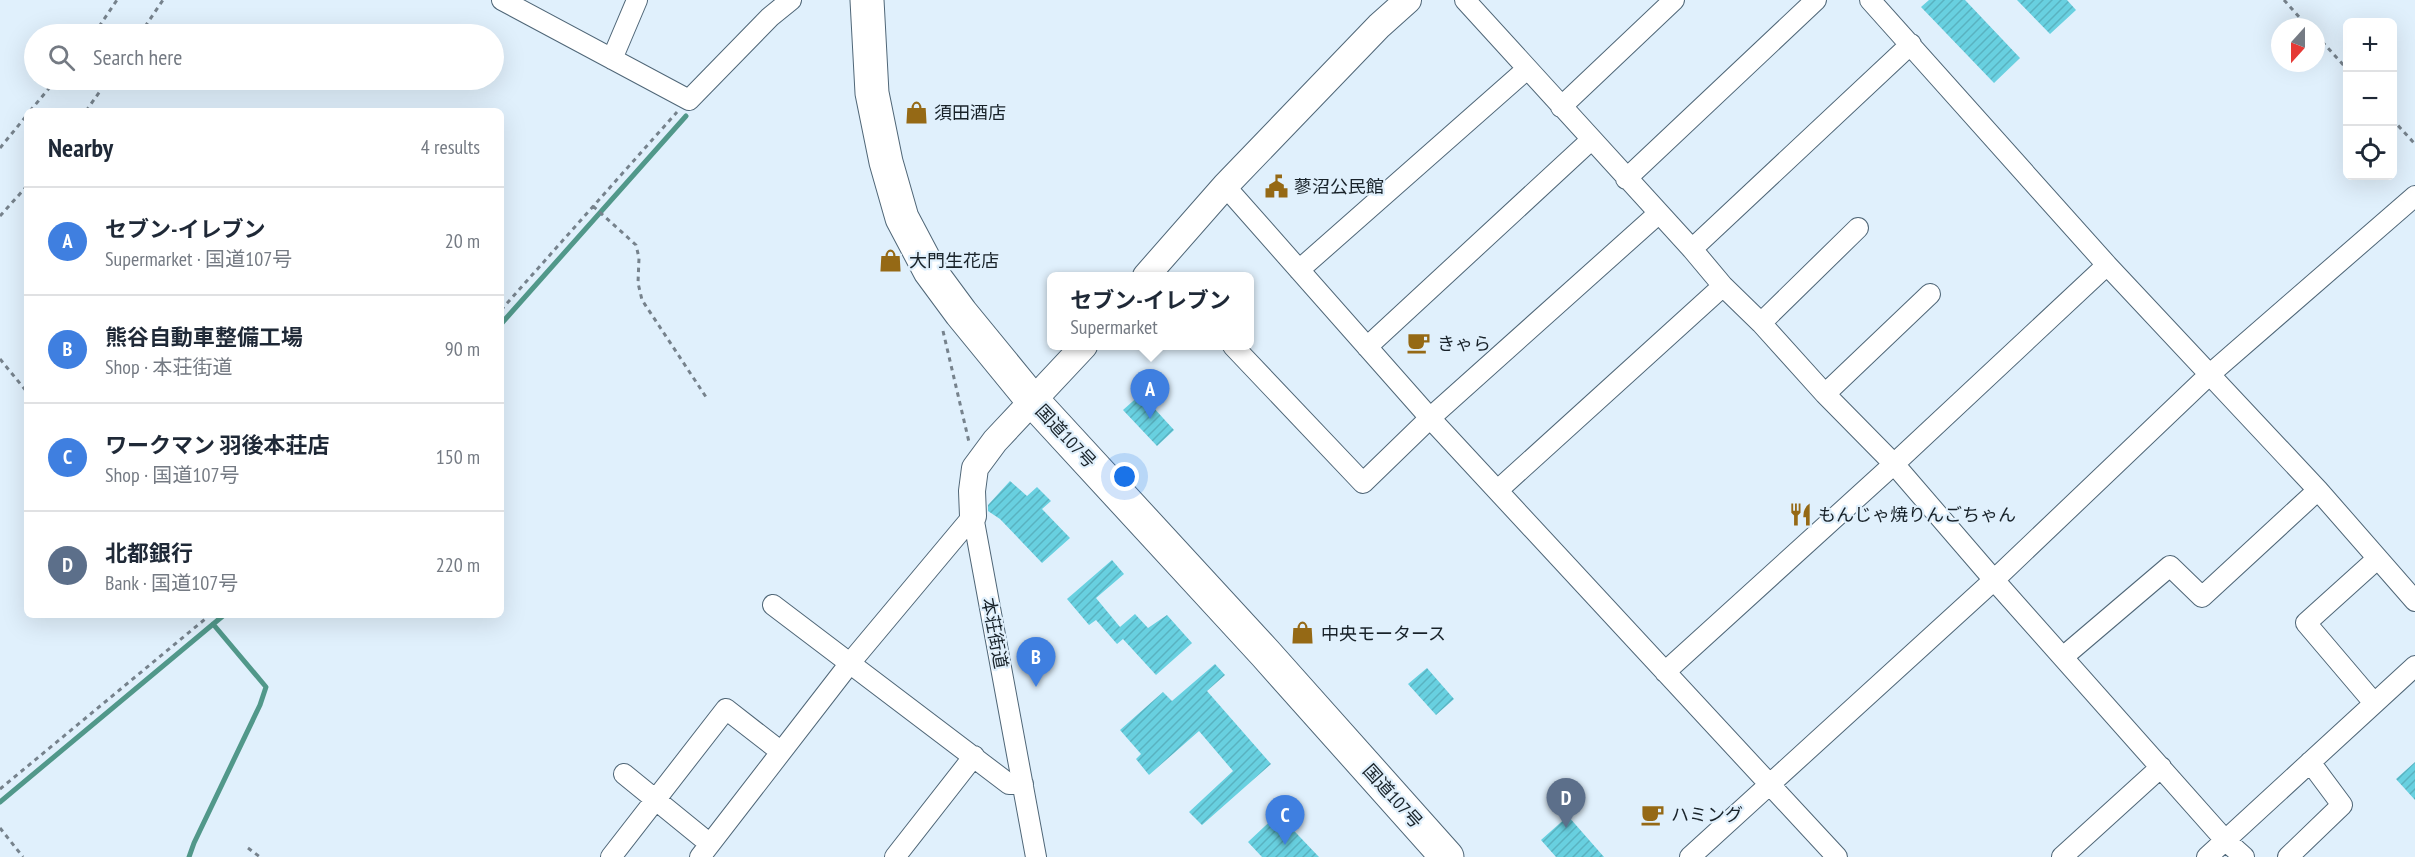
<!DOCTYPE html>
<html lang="en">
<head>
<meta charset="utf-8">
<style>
  :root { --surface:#fff; --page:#f6f6f7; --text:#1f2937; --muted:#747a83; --line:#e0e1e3; --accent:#956915 }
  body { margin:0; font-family:"PT Sans Narrow","Noto Sans JP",sans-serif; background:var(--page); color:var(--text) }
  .controls { position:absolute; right:18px; top:18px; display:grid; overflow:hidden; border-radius:9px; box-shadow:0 6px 24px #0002 }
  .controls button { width:54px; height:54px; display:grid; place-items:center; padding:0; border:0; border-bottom:2px solid var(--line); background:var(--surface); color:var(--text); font:30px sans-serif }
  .compass { position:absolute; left:2271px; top:18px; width:54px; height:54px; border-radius:50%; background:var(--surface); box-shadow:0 6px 24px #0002; rotate:201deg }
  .you { position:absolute; left:1125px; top:477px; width:21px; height:21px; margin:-15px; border:4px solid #fff; border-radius:50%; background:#1a73e8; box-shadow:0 0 0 9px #1a73e833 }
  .badge { display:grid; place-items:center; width:39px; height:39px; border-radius:50%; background:var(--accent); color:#fff; font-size:20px; font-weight:700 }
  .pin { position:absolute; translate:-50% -50px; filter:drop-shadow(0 2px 3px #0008) }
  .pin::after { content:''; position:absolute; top:32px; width:21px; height:18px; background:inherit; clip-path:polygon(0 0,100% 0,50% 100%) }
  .popup { position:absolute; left:1047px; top:272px; width:207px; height:78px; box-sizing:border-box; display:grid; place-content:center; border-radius:9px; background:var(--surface); filter:drop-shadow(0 2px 4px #0005); font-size:20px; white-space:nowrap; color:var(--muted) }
  .popup b { font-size:22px; color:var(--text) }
  .popup::after { content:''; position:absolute; left:50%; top:100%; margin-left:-12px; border:12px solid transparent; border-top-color:var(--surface) }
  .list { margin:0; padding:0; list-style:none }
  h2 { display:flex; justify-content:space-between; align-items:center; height:78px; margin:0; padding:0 24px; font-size:26px }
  h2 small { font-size:20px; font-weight:400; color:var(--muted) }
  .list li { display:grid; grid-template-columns:39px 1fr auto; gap:18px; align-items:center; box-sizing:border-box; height:108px; padding:0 24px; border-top:2px solid var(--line) }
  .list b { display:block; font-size:22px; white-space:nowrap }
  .list p { margin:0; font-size:20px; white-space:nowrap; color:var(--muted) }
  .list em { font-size:20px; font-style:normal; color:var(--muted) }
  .icon { flex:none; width:33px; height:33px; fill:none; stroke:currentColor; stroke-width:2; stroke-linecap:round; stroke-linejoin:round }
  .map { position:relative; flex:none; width:2415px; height:857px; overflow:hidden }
  .search { position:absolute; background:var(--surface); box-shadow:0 6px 24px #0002; left:24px; top:24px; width:480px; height:66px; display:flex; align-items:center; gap:15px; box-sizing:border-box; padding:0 21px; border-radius:33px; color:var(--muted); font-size:22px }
  .panel { position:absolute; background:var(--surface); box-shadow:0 6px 24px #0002; left:24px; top:108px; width:480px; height:510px; border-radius:9px }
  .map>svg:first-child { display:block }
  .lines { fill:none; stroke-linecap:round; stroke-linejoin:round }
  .stream { stroke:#51988a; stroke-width:5 }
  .building { fill:url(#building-hatch) }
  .minor-casing { stroke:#4f6677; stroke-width:22 }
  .tertiary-casing { stroke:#4f6677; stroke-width:28 }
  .trunk-casing { stroke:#4f6677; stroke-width:35 }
  .path { stroke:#76828c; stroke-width:3; stroke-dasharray:4.5 4.5; stroke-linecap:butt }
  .minor { stroke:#fff; stroke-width:20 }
  .tertiary { stroke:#fff; stroke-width:26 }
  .trunk { stroke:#fff; stroke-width:33 }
  .labels { text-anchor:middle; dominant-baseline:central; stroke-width:4.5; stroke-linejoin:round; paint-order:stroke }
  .poi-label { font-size:18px; fill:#182229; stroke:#e0f0fc; text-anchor:start }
  .street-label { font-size:18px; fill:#182229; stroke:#e0f0fc }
</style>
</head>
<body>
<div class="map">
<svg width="2415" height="857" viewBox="0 0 2415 857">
  <defs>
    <pattern id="building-hatch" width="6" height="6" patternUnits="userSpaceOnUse" patternTransform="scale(1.5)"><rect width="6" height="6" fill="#68d0e0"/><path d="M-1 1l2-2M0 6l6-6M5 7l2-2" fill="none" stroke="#59b2c0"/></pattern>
  </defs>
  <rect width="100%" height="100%" fill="#e0f0fc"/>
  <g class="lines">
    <path class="stream" d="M 501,324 L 686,116
      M 0,802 L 224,615
      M 189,857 L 194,843 L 260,705 L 266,687 L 213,624"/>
  </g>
  <path class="building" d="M 1929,0 L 1965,0 L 2020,58 L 1994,83 L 1921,7 Z
    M 2017,0 L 2067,0 L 2076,10 L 2050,34 Z
    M 1141,394 L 1174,430 L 1157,446 L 1123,410 Z
    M 1010,481 L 1027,496 L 1037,487 L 1051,501 L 1042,509 L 1070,538 L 1042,563 L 1000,519 L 988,511 L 988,505 Z
    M 1112,560 L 1124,574 L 1096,598 L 1120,627 L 1135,614 L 1148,628 L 1167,615 L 1192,643 L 1156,675 L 1123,639 L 1117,644 L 1096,620 L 1089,625 L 1067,599 Z
    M 1215,664 L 1225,675 L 1207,691 L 1271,764 L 1202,825 L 1189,812 L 1233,771 L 1199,731 L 1149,775 L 1136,759 L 1141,754 L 1120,730 L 1163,692 L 1172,701 Z
    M 1427,668 L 1454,699 L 1436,715 L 1408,684 Z
    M 2415,762 L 2415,800 L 2396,779 Z
    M 1278,814 L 1319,857 L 1262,857 L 1248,842 Z
    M 1568,816 L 1604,857 L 1556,857 L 1541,840 Z"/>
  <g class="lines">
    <defs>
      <path id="minor" d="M 502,0 L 689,100 L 770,17 L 791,0
        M 1465,0 L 1692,249 L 1723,286 L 1761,323 L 1825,394 L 1894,464 L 1994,580 L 2225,840 L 2244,857
        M 1870,0 L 2107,265 L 2318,490 L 2415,601
        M 612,59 L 637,0
        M 1561,107 L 1674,0
        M 1626,179 L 1816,0
        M 1225,186 L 1430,418 L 1837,857
        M 1692,249 L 1911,44
        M 1299,270 L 1527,69
        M 1761,323 L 1858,228
        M 1233,346 L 1363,483 L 1430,418 L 1659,213
        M 1367,347 L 1591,140
        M 1825,394 L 1930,294
        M 1498,490 L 1723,286
        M 973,516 L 1036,857
        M 773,605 L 1009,784 L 1023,784
        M 2063,657 L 2170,566 L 2202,597 L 2318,490
        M 1665,672 L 1894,464 L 2107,265
        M 2374,703 L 2306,623 L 2377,559
        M 624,774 L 710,844
        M 611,857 L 726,709 L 780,751
        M 700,857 L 850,663 L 973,516
        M 895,857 L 974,756
        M 1690,857 L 1994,580 L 2209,375 L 2415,196
        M 2062,857 L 2161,767
        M 2207,857 L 2415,666
        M 2288,857 L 2342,805 L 2310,762"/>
      <path id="tertiary" d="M 1146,276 L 1225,186 L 1379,26 L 1408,0
        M 973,516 L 972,491 L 975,468 L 995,441 L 1084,346"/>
      <path id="trunk" d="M 867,0 L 872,93 L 886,162 L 902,218 L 930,271 L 961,313 L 1033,401 L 1265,653 L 1447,857"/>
    </defs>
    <use href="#minor" class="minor-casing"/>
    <use href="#tertiary" class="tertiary-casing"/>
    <use href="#trunk" class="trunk-casing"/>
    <path class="path" d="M 2284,0 L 2308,27
      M 94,34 L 117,0
      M 140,34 L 163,0
      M 2316,35 L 2348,70
      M 30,111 L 56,80
      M 86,111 L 108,80
      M 2392,119 L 2415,144
      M 0,148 L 27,115
      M 593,206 L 636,245 L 639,258 L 638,283 L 642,300 L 708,400
      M 0,216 L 27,186
      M 501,310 L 677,112
      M 943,331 L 969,442
      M 0,359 L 27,392
      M 0,789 L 210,615
      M 0,828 L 23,857
      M 248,848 L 260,857"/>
    <use href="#minor" class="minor"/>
    <use href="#tertiary" class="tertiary"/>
    <use href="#trunk" class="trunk"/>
  </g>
  <defs>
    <symbol id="shop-bare" viewBox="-9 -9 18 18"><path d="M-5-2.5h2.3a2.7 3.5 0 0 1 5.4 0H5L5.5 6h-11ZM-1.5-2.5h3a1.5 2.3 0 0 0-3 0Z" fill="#956915" stroke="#e0f0fc" stroke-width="2.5" paint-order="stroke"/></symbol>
    <symbol id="civic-bare" viewBox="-9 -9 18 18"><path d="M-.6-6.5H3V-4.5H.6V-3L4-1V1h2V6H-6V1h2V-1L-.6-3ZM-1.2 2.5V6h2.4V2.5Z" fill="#956915" stroke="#e0f0fc" stroke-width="2.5" paint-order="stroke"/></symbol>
    <symbol id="cafe-bare" viewBox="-9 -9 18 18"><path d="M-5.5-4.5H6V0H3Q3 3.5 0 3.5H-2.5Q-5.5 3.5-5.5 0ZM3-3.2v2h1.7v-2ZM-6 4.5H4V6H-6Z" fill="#956915" stroke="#e0f0fc" stroke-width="2.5" paint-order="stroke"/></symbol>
    <symbol id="restaurant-bare" viewBox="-9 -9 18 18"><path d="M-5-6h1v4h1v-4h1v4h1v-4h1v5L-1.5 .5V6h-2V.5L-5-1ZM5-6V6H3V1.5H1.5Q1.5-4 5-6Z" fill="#956915" stroke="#e0f0fc" stroke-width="2.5" paint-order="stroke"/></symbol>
  </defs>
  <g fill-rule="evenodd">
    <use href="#shop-bare" x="900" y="96" width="33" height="33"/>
    <use href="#civic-bare" x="1260" y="170" width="33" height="33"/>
    <use href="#shop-bare" x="874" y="244" width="33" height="33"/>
    <use href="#cafe-bare" x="1402" y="326" width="33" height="33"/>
    <use href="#restaurant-bare" x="1784" y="498" width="33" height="33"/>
    <use href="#shop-bare" x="1286" y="616" width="33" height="33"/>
    <use href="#cafe-bare" x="1636" y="798" width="33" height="33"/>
  </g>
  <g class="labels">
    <g class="poi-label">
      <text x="934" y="112">須田酒店</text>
      <text x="1294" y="186">蓼沼公民館</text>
      <text x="909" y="260">大門生花店</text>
      <text x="1437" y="343">きゃら</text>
      <text x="1818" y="514">もんじゃ焼りんごちゃん</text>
      <text x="1321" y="633">中央モータース</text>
      <text x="1671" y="814">ハミング</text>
    </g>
    <g class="street-label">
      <text transform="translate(1066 436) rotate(47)">国道107号</text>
      <text transform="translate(995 633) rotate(79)">本荘街道</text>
      <text transform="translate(1393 796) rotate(48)">国道107号</text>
    </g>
  </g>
</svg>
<div class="controls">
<button>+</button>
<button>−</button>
<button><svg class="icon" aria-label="locate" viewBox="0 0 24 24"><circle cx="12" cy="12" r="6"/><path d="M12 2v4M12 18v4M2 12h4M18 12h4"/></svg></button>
</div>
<svg class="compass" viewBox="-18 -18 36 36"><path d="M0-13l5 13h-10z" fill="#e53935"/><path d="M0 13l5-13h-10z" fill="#747a83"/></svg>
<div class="you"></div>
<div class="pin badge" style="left:1150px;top:419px;background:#3f7fe0">A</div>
<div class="popup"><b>セブン-イレブン</b>Supermarket</div>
<div class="pin badge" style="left:1036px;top:687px;background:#3f7fe0">B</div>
<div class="pin badge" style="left:1285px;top:845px;background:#3f7fe0">C</div>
<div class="pin badge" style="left:1566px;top:828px;background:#5c6f8a">D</div>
<div class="search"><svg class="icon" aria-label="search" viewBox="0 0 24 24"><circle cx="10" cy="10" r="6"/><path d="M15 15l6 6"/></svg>Search here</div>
<section class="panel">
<h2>Nearby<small>4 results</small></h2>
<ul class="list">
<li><span class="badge" style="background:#3f7fe0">A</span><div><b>セブン-イレブン</b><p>Supermarket · 国道107号</p></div><em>20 m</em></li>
<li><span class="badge" style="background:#3f7fe0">B</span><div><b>熊谷自動車整備工場</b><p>Shop · 本荘街道</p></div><em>90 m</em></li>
<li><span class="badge" style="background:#3f7fe0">C</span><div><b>ワークマン 羽後本荘店</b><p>Shop · 国道107号</p></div><em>150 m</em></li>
<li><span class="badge" style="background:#5c6f8a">D</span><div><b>北都銀行</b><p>Bank · 国道107号</p></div><em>220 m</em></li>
</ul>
</section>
</div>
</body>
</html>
